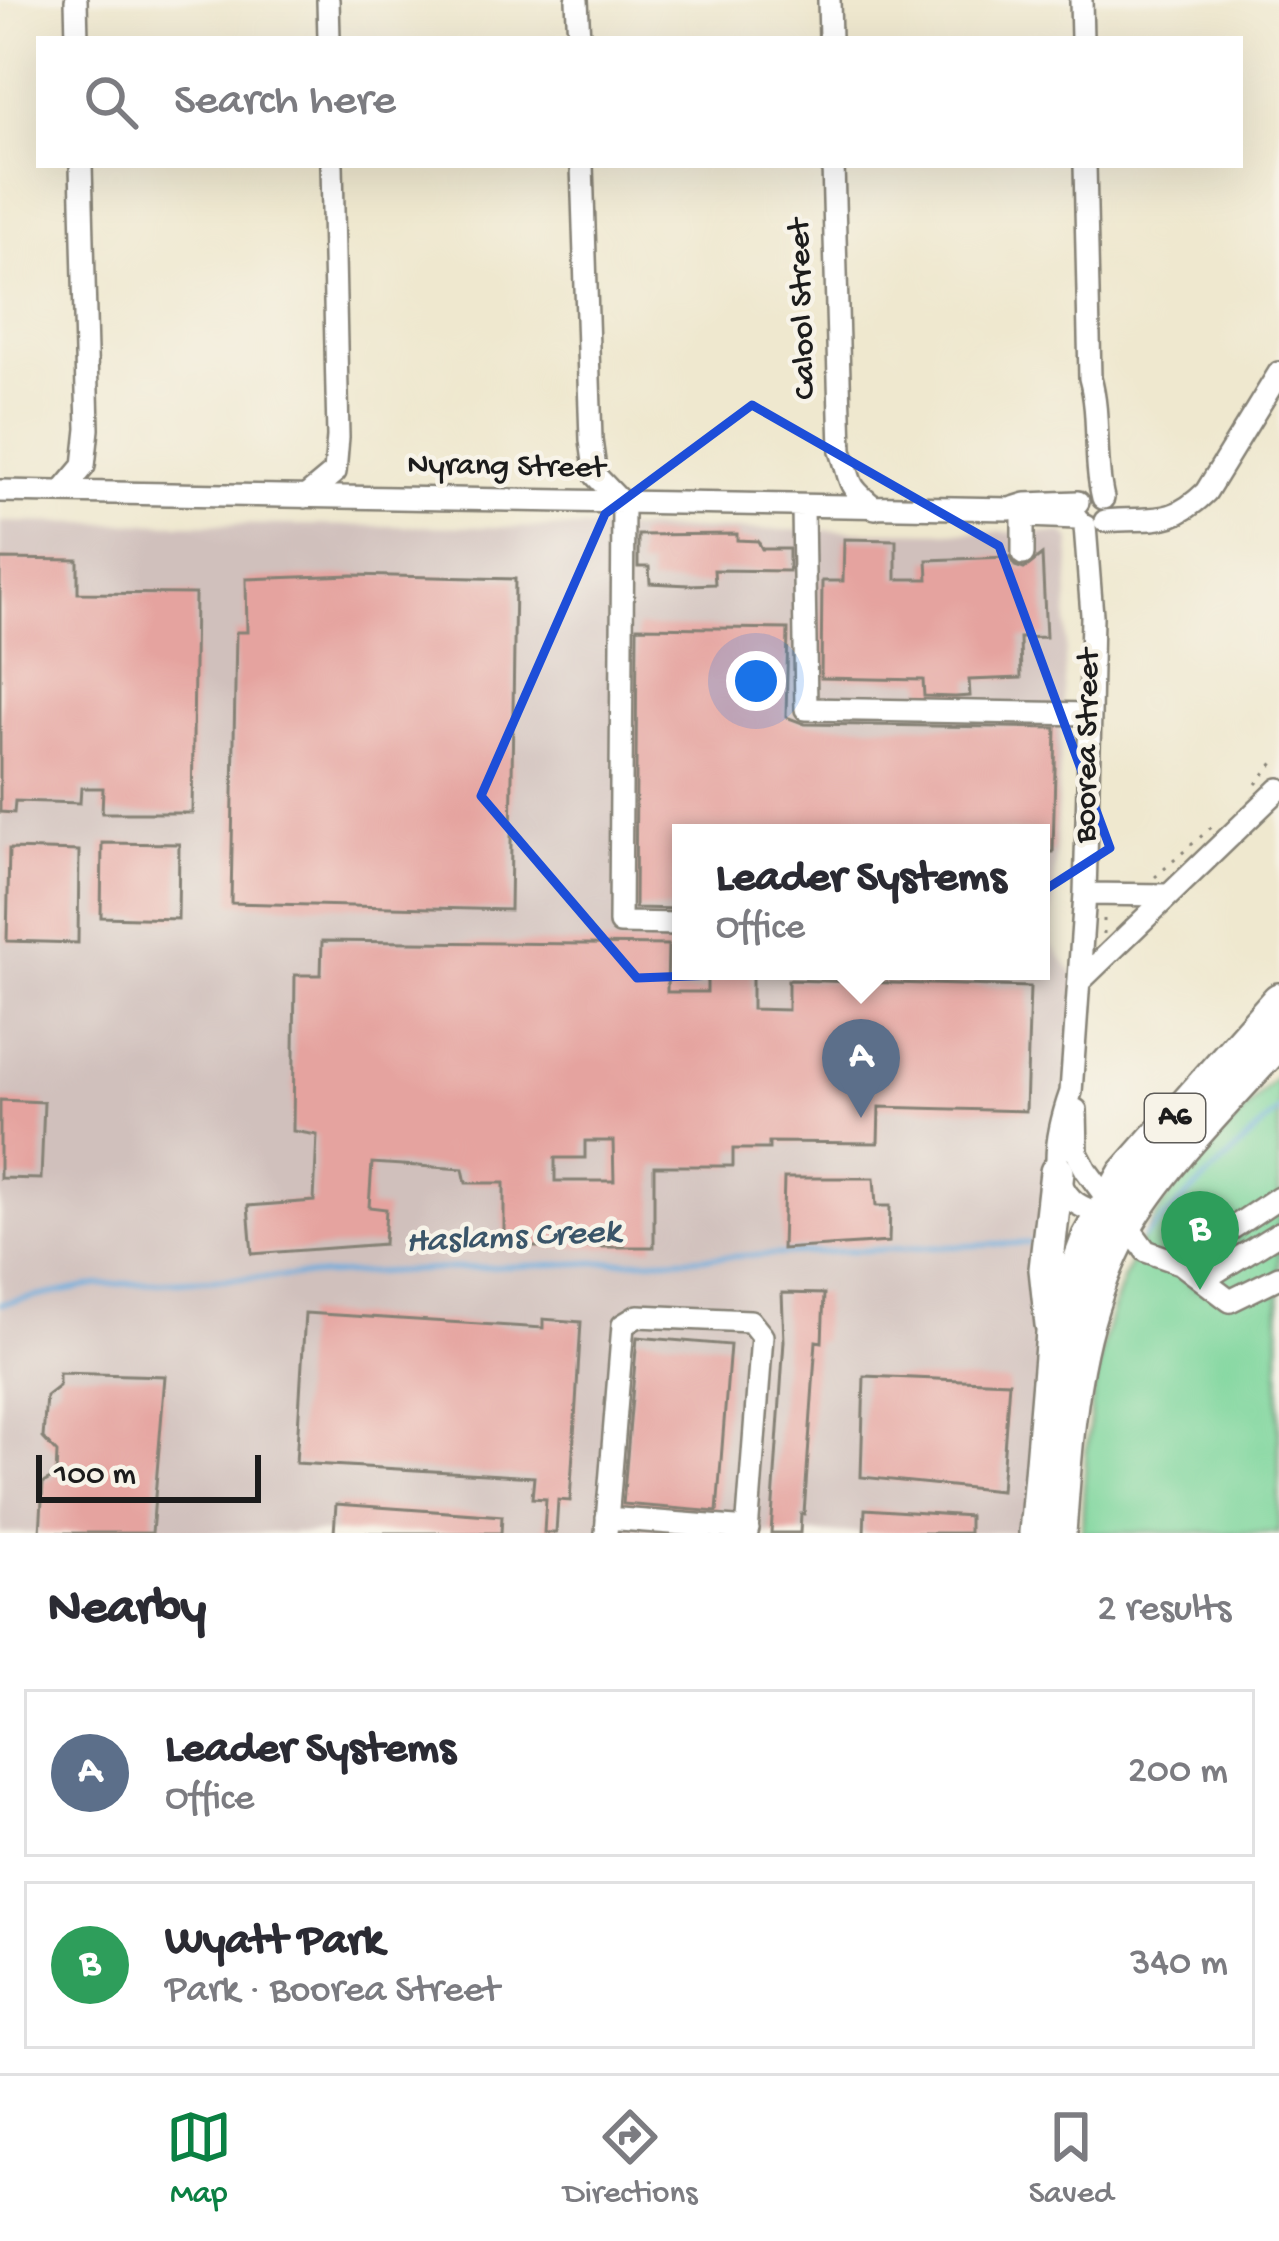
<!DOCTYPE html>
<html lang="en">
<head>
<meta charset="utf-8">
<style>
  :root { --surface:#fff; --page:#f7f7f7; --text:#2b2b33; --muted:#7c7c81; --line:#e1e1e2; --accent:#0b8043 }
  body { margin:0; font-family:"Gochi Hand",sans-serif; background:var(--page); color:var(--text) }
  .scale { position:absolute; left:36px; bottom:30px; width:225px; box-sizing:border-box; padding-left:12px; border:6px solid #1c1c1c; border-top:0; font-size:33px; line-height:42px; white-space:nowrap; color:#1c1c1c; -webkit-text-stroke:9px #f7f3e8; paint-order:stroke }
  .you { position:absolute; left:756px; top:681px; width:42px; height:42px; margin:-30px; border:9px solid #fff; border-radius:50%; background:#1a73e8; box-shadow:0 0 0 18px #1a73e833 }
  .badge { display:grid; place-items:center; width:78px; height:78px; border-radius:50%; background:var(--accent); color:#fff; font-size:39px; font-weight:700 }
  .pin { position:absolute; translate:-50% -99px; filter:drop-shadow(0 3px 6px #0008) }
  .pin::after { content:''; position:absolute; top:63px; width:42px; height:36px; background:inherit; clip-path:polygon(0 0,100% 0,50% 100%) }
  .popup { position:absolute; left:672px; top:824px; width:378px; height:156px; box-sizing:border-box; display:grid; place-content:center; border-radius:0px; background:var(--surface); filter:drop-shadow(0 3px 9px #0005); font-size:39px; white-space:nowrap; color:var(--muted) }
  .popup b { font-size:45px; color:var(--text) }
  .popup::after { content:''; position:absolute; left:50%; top:100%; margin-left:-24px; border:24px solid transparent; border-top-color:var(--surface) }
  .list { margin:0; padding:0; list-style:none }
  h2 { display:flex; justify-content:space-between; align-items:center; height:156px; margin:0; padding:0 48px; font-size:51px }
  h2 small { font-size:39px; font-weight:400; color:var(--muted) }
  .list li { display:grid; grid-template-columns:78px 1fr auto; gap:36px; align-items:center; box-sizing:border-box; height:168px; margin:0 24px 24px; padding:0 24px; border:3px solid var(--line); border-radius:0px }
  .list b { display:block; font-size:45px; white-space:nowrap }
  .list p { margin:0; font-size:39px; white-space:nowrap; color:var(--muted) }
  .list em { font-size:39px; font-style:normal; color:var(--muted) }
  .icon { flex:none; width:66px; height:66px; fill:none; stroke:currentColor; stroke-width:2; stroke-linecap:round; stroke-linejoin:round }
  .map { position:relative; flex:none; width:1279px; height:1533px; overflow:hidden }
  .search { position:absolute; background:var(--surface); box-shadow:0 12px 48px #0002; left:36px; right:36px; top:36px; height:132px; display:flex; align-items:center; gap:30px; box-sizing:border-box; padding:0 42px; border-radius:0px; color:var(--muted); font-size:45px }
  .sheet { height:540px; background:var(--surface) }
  nav { display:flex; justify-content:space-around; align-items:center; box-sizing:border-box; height:168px; border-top:3px solid var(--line); background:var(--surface); font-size:33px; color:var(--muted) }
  nav a { display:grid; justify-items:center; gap:6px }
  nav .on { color:var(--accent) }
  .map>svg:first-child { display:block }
  .industrial { fill:#d0c0bc; fill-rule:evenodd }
  .green { fill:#7bd59b; stroke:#4c785c; stroke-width:3 }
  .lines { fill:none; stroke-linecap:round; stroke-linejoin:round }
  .stream { stroke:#68abdd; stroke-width:4.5 }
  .building { fill:#e5a39f; fill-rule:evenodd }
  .minor-casing { stroke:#868276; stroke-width:26 }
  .highway-casing { stroke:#868276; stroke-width:38 }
  .path { stroke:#868276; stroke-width:3; stroke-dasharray:3 9; stroke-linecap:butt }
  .minor { stroke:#fff; stroke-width:21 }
  .highway { stroke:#fff; stroke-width:33 }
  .marked { fill:none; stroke:#1d4ed8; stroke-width:9; stroke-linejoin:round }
  .labels { text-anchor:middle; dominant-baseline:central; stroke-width:9; stroke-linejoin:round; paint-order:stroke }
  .shield { fill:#f7f3e8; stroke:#5e5c59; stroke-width:3 }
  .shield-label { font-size:30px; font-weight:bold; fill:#1c1c1c }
  .street-label { font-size:33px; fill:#1c1c1c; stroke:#f7f3e8 }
  .water-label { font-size:36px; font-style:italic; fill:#3a5569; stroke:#f7f3e8 }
</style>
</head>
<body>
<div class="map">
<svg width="1279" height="1533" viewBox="0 0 1279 1533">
  <rect width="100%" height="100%" fill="#f7f3e8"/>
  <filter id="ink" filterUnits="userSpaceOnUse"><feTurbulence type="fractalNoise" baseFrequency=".00833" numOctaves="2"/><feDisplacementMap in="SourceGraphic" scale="24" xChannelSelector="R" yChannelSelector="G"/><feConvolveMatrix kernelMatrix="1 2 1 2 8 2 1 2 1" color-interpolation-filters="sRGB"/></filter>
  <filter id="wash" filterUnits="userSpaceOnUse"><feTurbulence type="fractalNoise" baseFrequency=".004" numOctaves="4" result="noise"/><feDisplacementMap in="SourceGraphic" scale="48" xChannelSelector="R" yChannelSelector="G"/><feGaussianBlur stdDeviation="2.7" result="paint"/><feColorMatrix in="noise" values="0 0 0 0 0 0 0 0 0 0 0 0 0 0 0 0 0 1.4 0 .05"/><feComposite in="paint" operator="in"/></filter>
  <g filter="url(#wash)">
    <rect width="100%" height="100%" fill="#efe8cf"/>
    <path class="industrial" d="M 0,522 L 1064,533 L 1071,540 L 1051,943 L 1079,982 L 1036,1533 L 0,1533 ZM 681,833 L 1041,833 L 1041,971 L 681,971 Z"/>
    <path class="green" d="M 1279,1074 L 1279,1533 L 1082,1533 C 1085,1429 1096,1311 1153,1221 C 1186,1167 1237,1121 1279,1074 Z"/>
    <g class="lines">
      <path class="stream" d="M 1143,1238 L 1279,1110
        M 0,1304 L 95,1285 L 1029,1243"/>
    </g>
    <g id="blocks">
      <path class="building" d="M 737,534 L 737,540 L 758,541 L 762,549 L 789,549 L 789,571 L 714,570 L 715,584 L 689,585 L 650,583 L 649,567 L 638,567 L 638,535 Z
        M 844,539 L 896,540 L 896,579 L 928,579 L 927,560 L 1009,557 L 1015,566 L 1024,569 L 1042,555 L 1046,637 L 1020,638 L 1021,678 L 969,680 L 970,696 L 955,697 L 924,696 L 923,680 L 821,678 L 822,581 L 843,581 Z
        M 0,559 L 78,560 L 78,593 L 195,594 L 192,813 L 102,813 L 103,788 L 81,788 L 80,803 L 15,801 L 14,813 L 0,812 Z
        M 352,575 L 515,579 L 510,910 L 231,903 L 236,632 L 247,632 L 246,579 Z
        M 637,627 L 788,629 L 786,717 L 805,724 L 1056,728 L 1053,852 L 1041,852 L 1041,833 L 681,833 L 681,909 L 635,908 Z
        M 102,843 L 179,844 L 178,919 L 101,917 Z
        M 9,849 L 79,851 L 78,943 L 7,941 Z
        M 322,941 L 668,945 L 667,992 L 707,992 L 707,971 L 752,971 L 752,1009 L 788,1010 L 788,980 L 1030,987 L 1026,1111 L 879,1107 L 878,1143 L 769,1142 L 769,1149 L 733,1149 L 733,1166 L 654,1166 L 654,1247 L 504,1247 L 504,1183 L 466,1183 L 463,1169 L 372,1163 L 369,1207 L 386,1209 L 384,1244 L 252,1254 L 248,1206 L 314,1201 L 317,1135 L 293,1131 L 295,975 L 321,975 ZM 585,1141 L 613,1141 L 614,1181 L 555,1181 L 555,1158 L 585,1158 Z
        M 0,1100 L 44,1102 L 41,1179 L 0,1178 Z
        M 784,1178 L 874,1178 L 876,1206 L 890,1206 L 889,1242 L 782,1249 Z
        M 782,1293 L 824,1294 L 822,1342 L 816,1341 L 804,1514 L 801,1514 L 800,1533 L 771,1533 L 784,1341 Z
        M 305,1313 L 543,1328 L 543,1319 L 581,1322 L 570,1501 L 558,1500 L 556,1533 L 544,1533 L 546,1499 L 532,1498 L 534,1477 L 296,1463 Z
        M 637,1337 L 730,1345 L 717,1512 L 623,1504 Z
        M 59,1373 L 165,1376 L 152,1533 L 40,1533 L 43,1483 L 56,1476 L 57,1453 L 43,1438 L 46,1396 L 59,1386 Z
        M 864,1376 L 1009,1382 L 1001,1491 L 861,1477 Z
        M 336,1504 L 502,1516 L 501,1533 L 334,1533 Z
        M 865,1509 L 969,1516 L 969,1533 L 864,1533 Z"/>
    </g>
  </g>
  <g filter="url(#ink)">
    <use href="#blocks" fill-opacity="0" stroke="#868276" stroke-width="3"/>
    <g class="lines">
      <defs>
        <path id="minor" d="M 76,0 L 77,39
          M 328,0 L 329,39
          M 577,0 L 579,39
          M 829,0 L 830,39
          M 1081,0 L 1082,39
          M 582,165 L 591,440 L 596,476 L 623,504
          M 833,165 L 841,451 C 853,484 844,483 875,508
          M 1085,165 L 1090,378 C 1101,417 1093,458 1103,498
          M 0,491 L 1010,509 L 1026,504 L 1078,502
          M 62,492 L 84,466 L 88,429 L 81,165
          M 305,497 L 335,472 L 338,437 L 332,165
          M 623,504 L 620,923 L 681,924
          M 803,507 L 806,709 L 1090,714
          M 1027,516 L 1077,518
          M 1105,521 C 1153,516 1169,528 1206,492 L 1279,373
          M 1085,526 L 1092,615 L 1090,714 L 1085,894 L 1071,1092 C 1060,1123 1044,1180 1076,1203 C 1086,1210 1101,1214 1112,1219
          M 1023,554 L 1023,516
          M 1085,894 L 1169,895
          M 1079,982 L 1279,789
          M 1076,1110 L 1077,1153 L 1086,1170 L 1146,1251 L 1180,1263 L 1279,1197
          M 1180,1263 L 1230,1301 L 1279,1277
          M 1203,1280 L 1279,1233
          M 607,1518 L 748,1529
          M 606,1533 L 623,1325 L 638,1316 L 750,1321 L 762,1336 L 747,1533"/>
        <path id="highway" d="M 1052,1325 L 1046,1269 L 1057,1172
          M 1036,1533 L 1053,1333 L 1089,1237 L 1125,1174 L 1279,1000
          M 1059,1533 C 1067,1427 1072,1323 1125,1227 C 1158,1167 1232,1094 1279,1041"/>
      </defs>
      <use href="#minor" class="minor-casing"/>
      <use href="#highway" class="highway-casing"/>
      <path class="path" d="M 1256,784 L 1279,757
        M 1155,877 L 1215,824
        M 1104,934 L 1104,914"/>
      <use href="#minor" class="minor"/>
      <use href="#highway" class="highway"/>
    </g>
  </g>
  <path class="marked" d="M 752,405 L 999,546 L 1110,848 L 925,967 L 637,978 L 481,796 L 605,514 Z"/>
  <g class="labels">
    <rect class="shield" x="1145" y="1094" width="60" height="48" rx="9"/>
    <g class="shield-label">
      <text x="1175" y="1118">A6</text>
    </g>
    <g class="street-label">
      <text transform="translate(804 309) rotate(-92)">Calool Street</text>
      <text transform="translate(506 468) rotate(1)">Nyrang Street</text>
      <text transform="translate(1089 746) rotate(-89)">Boorea Street</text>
    </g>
    <g class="water-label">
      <text transform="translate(513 1239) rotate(-3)">Haslams Creek</text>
    </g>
  </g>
</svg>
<div class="scale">100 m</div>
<div class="you"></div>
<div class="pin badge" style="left:861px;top:1118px;background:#5c6f8a">A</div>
<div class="popup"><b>Leader Systems</b>Office</div>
<div class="pin badge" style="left:1200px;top:1290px;background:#2e9e5b">B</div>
<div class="search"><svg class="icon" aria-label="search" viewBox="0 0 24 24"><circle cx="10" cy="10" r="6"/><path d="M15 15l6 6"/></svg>Search here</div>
</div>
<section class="sheet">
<h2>Nearby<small>2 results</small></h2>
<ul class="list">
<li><span class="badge" style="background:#5c6f8a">A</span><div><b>Leader Systems</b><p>Office</p></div><em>200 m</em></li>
<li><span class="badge" style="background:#2e9e5b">B</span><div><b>Wyatt Park</b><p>Park · Boorea Street</p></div><em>340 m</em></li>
</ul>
</section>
<nav>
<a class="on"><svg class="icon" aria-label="map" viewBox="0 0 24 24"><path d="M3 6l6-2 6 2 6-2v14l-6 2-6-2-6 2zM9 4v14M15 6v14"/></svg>Map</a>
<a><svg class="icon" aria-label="directions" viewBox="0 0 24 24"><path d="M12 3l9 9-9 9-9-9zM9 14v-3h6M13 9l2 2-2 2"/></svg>Directions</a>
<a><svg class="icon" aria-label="saved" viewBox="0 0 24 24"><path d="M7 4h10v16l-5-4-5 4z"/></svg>Saved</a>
</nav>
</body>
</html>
